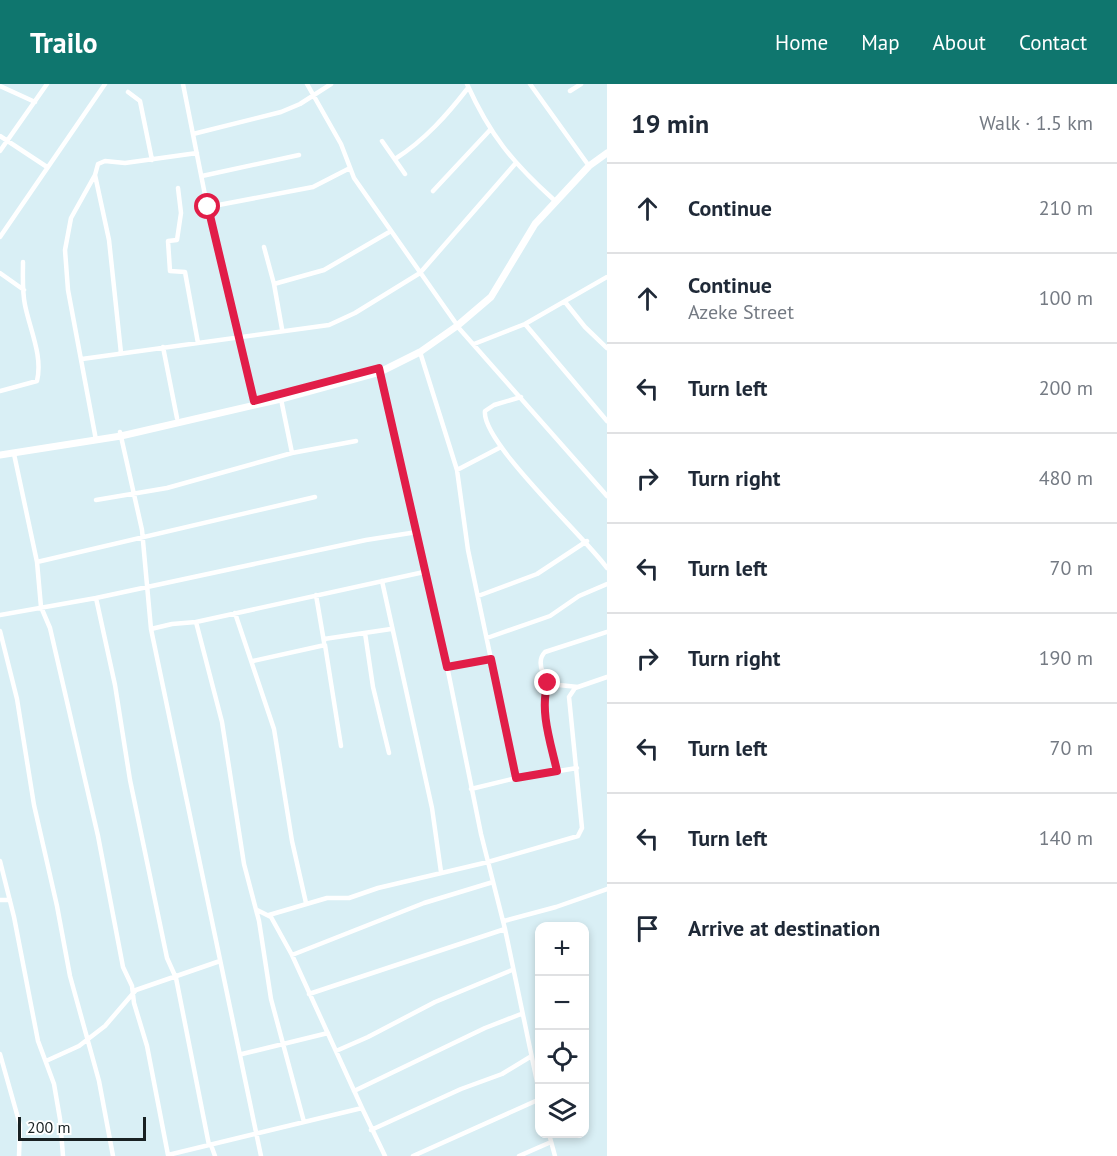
<!DOCTYPE html>
<html lang="en">
<head>
<meta charset="utf-8">
<style>
  :root { --surface:#fff; --page:#f2f2f3; --text:#1f2937; --muted:#747a83; --line:#e0e1e3; --accent:#0f766e }
  body { margin:0; font-family:"PT Sans",sans-serif; background:var(--page); color:var(--text) }
  .controls { position:absolute; right:18px; bottom:18px; display:grid; overflow:hidden; border-radius:12px; box-shadow:0 3px 9px #0003 }
  .controls button { width:54px; height:54px; display:grid; place-items:center; padding:0; border:0; border-bottom:2px solid var(--line); background:var(--surface); color:var(--text); font:30px sans-serif }
  .scale { position:absolute; left:18px; bottom:15px; width:128px; box-sizing:border-box; padding-left:6px; border:3px solid #182022; border-top:0; font-size:16px; line-height:21px; white-space:nowrap; color:#182022; -webkit-text-stroke:4px #fff; paint-order:stroke }
  .stop { position:absolute; width:18px; height:18px; margin:-14px; border:4px solid #e11d48; border-radius:50%; background:#fff }
  .stop.end { background:#e11d48; border-color:#fff; box-shadow:0 2px 6px #0008 }
  .list { margin:0; padding:0; list-style:none }
  h2 { display:flex; justify-content:space-between; align-items:center; height:78px; margin:0; padding:0 24px; font-size:26px }
  h2 small { font-size:20px; font-weight:400; color:var(--muted) }
  .list li { display:grid; grid-template-columns:39px 1fr auto; gap:18px; align-items:center; box-sizing:border-box; height:90px; padding:0 24px; border-top:2px solid var(--line) }
  .list b { display:block; font-size:22px; white-space:nowrap }
  .list p { margin:0; font-size:20px; white-space:nowrap; color:var(--muted) }
  .list em { font-size:20px; font-style:normal; color:var(--muted) }
  .icon { flex:none; width:33px; height:33px; fill:none; stroke:currentColor; stroke-width:2; stroke-linecap:round; stroke-linejoin:round }
  .map { position:relative; flex:none; width:607px; height:1072px; overflow:hidden }
  header { display:flex; align-items:center; gap:36px; box-sizing:border-box; height:84px; padding:0 30px; background:var(--accent); color:#fff }
  header strong { font-size:28px }
  nav { display:flex; gap:33px; margin-inline-start:auto; font-size:21px }
  main { display:flex }
  aside { flex:1; background:var(--surface) }
  .map>svg:first-child { display:block }
  .lines { fill:none; stroke-linecap:round; stroke-linejoin:round }
  .minor { stroke:#fff; stroke-width:4.5 }
  .secondary { stroke:#fff; stroke-width:7 }
  .route { stroke:#e11d48; stroke-width:8 }
</style>
</head>
<body>
<header>
<strong>Trailo</strong>
<nav><a>Home</a><a>Map</a><a>About</a><a>Contact</a></nav>
</header>
<main>
<div class="map">
<svg width="607" height="1072" viewBox="0 0 607 1072">
  <rect width="100%" height="100%" fill="#d9eff5"/>
  <g class="lines">
    <path class="minor" d="M 183,0 L 206,116 L 254,317
      M 307,0 L 341,60 L 354,94 L 455,238
      M 467,0 C 490,51 512,78 553,115
      M 530,0 L 589,82
      M 0,2 L 35,18
      M 570,7 L 581,0
      M 128,8 L 140,17 L 152,76
      M 193,50 L 281,28 L 300,20 L 331,0
      M 0,52 L 47,83
      M 382,57 L 405,90
      M 0,67 L 47,0
      M 395,75 C 425,56 447,31 468,4
      M 95,91 L 109,156 L 121,269
      M 202,92 L 299,71
      M 178,104 L 181,129 L 177,156 L 168,157 L 170,187 L 185,188 L 198,259
      M 433,107 L 490,46
      M 208,123 L 313,103 L 350,84
      M 0,153 L 105,0
      M 264,163 L 274,200 L 282,245
      M 0,189 L 24,206
      M 274,200 L 324,186 L 391,147
      M 565,218 L 585,243 L 607,264
      M 525,240 L 607,337
      M 457,242 L 607,412
      M 474,260 L 525,240 L 607,193
      M 163,263 L 177,334
      M 420,268 L 457,386 L 468,466 L 516,694
      M 82,275 L 329,241 L 355,229 L 420,189 L 515,80
      M 379,283 L 447,582 L 481,750 L 505,845 L 540,1012
      M 0,307 L 37,297 C 43,272 30,246 25,221 C 22,207 23,192 23,178
      M 521,313 L 494,321 L 485,327 C 481,358 585,453 607,484
      M 281,315 L 292,369
      M 120,348 L 142,446 L 151,545 L 261,1072
      M 96,356 L 68,206 L 65,166 L 71,134 L 95,91 L 98,80 L 105,77 L 125,79 L 197,69
      M 14,370 L 37,478 L 41,523 L 50,544 L 98,752 L 123,883 L 132,902 L 134,919 L 147,962 L 168,1071
      M 457,386 L 501,363
      M 96,416 L 167,404 L 292,369 L 356,357
      M 37,478 L 315,413
      M 382,497 L 432,724 L 441,788
      M 316,511 L 324,558
      M 478,512 L 537,490 L 587,457
      M 96,514 L 115,601 L 130,696 L 167,874 L 176,894 L 209,1061
      M 235,529 L 274,645 L 292,757 L 306,819
      M 0,531 L 96,514 L 366,456 L 417,448
      M 196,538 L 222,638 L 244,780 L 259,837 L 271,915 L 304,1038
      M 151,545 L 172,540 L 196,538 L 424,488
      M 0,547 L 17,615 L 34,721 L 57,822 L 70,892 L 99,997 L 113,1072
      M 365,549 L 373,603 L 389,669
      M 487,554 L 550,532 L 579,512 L 607,500
      M 324,555 L 391,545
      M 253,577 L 325,561 L 341,662
      M 447,583 L 491,575
      M 548,599 C 539,627 551,660 557,687
      M 578,603 L 549,600 C 543,591 536,577 545,568 L 607,548
      M 471,705 L 516,694 L 577,684
      M 0,777 L 14,833 L 38,957 L 54,1000 L 60,1035 L 63,1072
      M 0,816 L 10,816
      M 269,831 L 327,814 L 349,814 L 378,804 L 488,778 L 578,752 L 582,744 L 569,613 L 575,604 L 607,593
      M 504,837 L 556,823 L 607,805
      M 292,871 L 424,819 L 493,798
      M 309,910 L 505,845
      M 336,967 L 368,953 L 435,918 L 512,886
      M 0,970 L 20,1041 L 19,1072
      M 242,970 L 328,949
      M 46,977 L 79,962 L 105,942 L 136,906 L 220,877
      M 354,1007 L 485,944 L 521,930
      M 362,1024 L 385,1072
      M 371,1046 L 461,1005 L 502,990 L 530,973
      M 549,1050 L 555,1072
      M 211,1061 L 215,1072
      M 168,1071 L 362,1024 L 292,871 L 271,833 L 257,826
      M 413,1072 L 540,1015
      M 519,1072 L 551,1058"/>
    <path class="secondary" d="M 0,371 L 121,352 L 281,315 L 380,288 L 420,268 L 457,242 L 491,213 L 535,140 L 589,82 L 607,69"/>
  </g>
  <g class="lines">
    <path class="route" d="M 208,123 L 254,317 L 379,284 L 447,583 L 491,575 L 516,694 L 557,687 C 551,660 539,626 548,599"/>
  </g>
</svg>
<div class="controls">
<button>+</button>
<button>−</button>
<button><svg class="icon" aria-label="locate" viewBox="0 0 24 24"><circle cx="12" cy="12" r="6"/><path d="M12 2v4M12 18v4M2 12h4M18 12h4"/></svg></button>
<button><svg class="icon" aria-label="layers" viewBox="0 0 24 24"><path d="M12 4l9 5-9 5-9-5zM3 14l9 5 9-5"/></svg></button>
</div>
<div class="scale">200 m</div>
<div class="stop" style="left:208px;top:123px"></div>
<div class="stop end" style="left:548px;top:599px"></div>
</div>
<aside>
<h2>19 min<small>Walk · 1.5 km</small></h2>
<ul class="list">
<li><svg class="icon" aria-label="ahead" viewBox="0 0 24 24"><path d="M12 20V5M6 11l6-6 6 6"/></svg><div><b>Continue</b></div><em>210 m</em></li>
<li><svg class="icon" aria-label="ahead" viewBox="0 0 24 24"><path d="M12 20V5M6 11l6-6 6 6"/></svg><div><b>Continue</b><p>Azeke Street</p></div><em>100 m</em></li>
<li><svg class="icon" aria-label="left" viewBox="0 0 24 24"><path d="M17 20v-9H6M10 6l-5 5 5 5"/></svg><div><b>Turn left</b></div><em>200 m</em></li>
<li><svg class="icon" aria-label="right" viewBox="0 0 24 24"><path d="M7 20v-9h11M14 6l5 5-5 5"/></svg><div><b>Turn right</b></div><em>480 m</em></li>
<li><svg class="icon" aria-label="left" viewBox="0 0 24 24"><path d="M17 20v-9H6M10 6l-5 5 5 5"/></svg><div><b>Turn left</b></div><em>70 m</em></li>
<li><svg class="icon" aria-label="right" viewBox="0 0 24 24"><path d="M7 20v-9h11M14 6l5 5-5 5"/></svg><div><b>Turn right</b></div><em>190 m</em></li>
<li><svg class="icon" aria-label="left" viewBox="0 0 24 24"><path d="M17 20v-9H6M10 6l-5 5 5 5"/></svg><div><b>Turn left</b></div><em>70 m</em></li>
<li><svg class="icon" aria-label="left" viewBox="0 0 24 24"><path d="M17 20v-9H6M10 6l-5 5 5 5"/></svg><div><b>Turn left</b></div><em>140 m</em></li>
<li><svg class="icon" aria-label="arrive" viewBox="0 0 24 24"><path d="M6 21V4h12l-3 4 3 4H6"/></svg><div><b>Arrive at destination</b></div></li>
</ul>
</aside>
</main>
</body>
</html>
